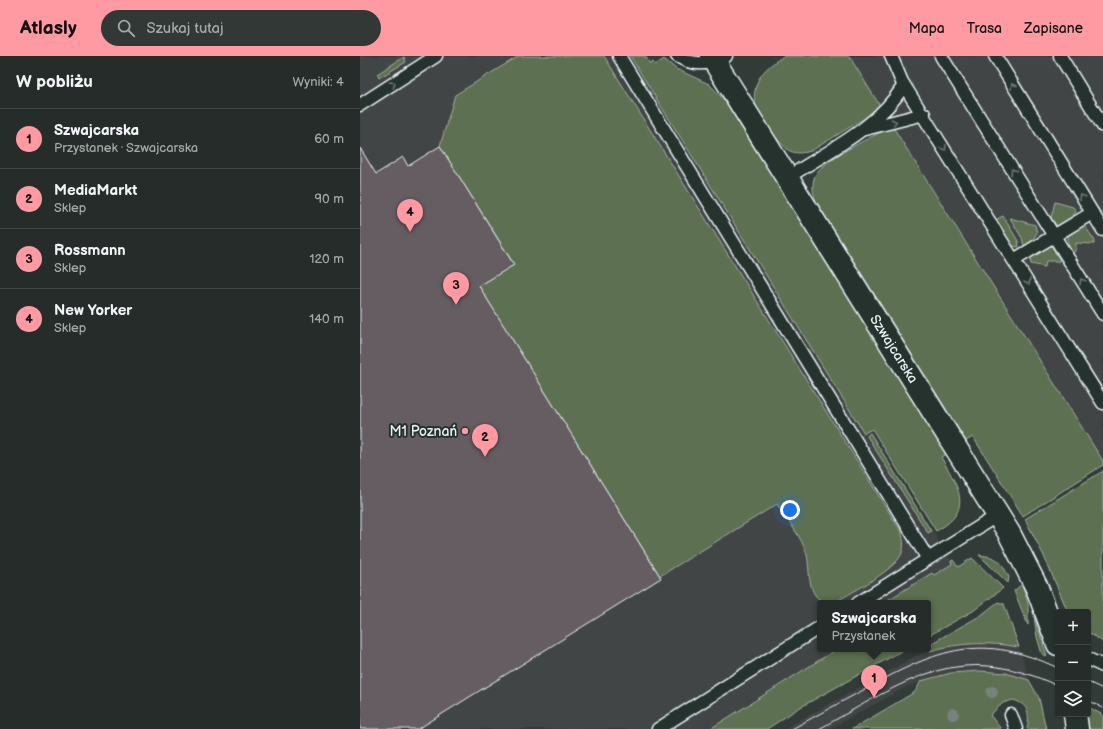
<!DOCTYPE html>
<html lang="pl">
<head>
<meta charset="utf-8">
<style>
  :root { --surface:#262c2a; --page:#323836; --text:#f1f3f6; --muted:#a4a7a8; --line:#424847; --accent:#ff9aa2 }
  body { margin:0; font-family:"Balsamiq Sans",sans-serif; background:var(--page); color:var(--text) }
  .controls { position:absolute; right:12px; bottom:12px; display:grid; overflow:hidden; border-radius:4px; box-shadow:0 1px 3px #0004 }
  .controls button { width:36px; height:36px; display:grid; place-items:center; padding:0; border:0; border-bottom:1px solid var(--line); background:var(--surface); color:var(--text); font:20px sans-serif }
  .you { position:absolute; left:430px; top:454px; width:14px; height:14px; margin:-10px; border:3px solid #fff; border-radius:50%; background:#1a73e8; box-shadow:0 0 0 6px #1a73e833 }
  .badge { display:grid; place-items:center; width:26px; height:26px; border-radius:50%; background:var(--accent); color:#111; font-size:13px; font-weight:700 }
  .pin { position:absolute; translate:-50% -33px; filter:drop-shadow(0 1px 2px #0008) }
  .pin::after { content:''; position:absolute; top:21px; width:14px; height:12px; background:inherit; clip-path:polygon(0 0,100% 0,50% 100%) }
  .popup { position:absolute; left:457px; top:544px; width:114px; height:52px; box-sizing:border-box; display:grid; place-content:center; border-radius:4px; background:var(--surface); filter:drop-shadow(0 1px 3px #0005); font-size:13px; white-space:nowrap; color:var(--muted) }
  .popup b { font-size:15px; color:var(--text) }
  .popup::after { content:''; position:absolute; left:50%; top:100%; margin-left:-8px; border:8px solid transparent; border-top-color:var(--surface) }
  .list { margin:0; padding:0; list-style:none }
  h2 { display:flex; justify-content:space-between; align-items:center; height:52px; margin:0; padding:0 16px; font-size:17px }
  h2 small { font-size:13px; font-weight:400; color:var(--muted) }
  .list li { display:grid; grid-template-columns:26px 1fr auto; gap:12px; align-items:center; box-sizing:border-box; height:60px; padding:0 16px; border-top:1px solid var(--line) }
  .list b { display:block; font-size:15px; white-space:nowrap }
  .list p { margin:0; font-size:13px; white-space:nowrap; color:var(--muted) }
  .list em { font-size:13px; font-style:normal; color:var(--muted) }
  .icon { flex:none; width:22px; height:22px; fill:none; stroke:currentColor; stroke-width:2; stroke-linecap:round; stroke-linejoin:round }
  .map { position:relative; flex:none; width:743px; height:673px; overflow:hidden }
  header { display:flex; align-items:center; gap:24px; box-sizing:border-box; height:56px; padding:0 20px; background:var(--accent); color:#111 }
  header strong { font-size:19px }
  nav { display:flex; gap:22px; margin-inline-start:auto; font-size:14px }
  .search { width:280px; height:36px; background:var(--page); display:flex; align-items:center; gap:10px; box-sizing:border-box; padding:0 14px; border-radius:22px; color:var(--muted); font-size:15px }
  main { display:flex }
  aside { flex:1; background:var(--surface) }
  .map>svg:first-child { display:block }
  .built { fill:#424545 }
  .green { fill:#5d6f51; stroke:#a2b0a4 }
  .building { fill:#665d64; stroke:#e8f1f8 }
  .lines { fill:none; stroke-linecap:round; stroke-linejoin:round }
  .service-casing { stroke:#e8f1f8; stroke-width:15 }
  .tertiary-casing { stroke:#e8f1f8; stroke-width:25 }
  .service { stroke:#26332d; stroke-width:12 }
  .tertiary { stroke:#26332d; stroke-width:22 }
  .tram { stroke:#e8f1f8; stroke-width:1 }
  .tree { fill:#78827d }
  .oneway { stroke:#6a7674 }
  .poi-dot { fill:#ff9aa2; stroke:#26332d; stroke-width:1.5 }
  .labels { text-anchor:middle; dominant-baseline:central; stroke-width:4; stroke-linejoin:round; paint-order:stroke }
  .street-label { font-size:14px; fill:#e8f1f8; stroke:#26332d }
  .poi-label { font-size:14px; fill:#e8f1f8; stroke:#26332d; text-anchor:end }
</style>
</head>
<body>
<header>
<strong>Atlasly</strong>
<div class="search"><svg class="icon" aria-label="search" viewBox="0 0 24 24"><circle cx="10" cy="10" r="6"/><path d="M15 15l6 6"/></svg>Szukaj tutaj</div>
<nav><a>Mapa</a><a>Trasa</a><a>Zapisane</a></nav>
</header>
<main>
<aside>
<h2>W pobliżu<small>Wyniki: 4</small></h2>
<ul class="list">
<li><span class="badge">1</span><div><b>Szwajcarska</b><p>Przystanek · Szwajcarska</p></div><em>60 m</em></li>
<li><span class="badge">2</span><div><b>MediaMarkt</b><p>Sklep</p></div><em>90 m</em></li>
<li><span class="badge">3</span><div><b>Rossmann</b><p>Sklep</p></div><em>120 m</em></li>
<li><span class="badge">4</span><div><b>New Yorker</b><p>Sklep</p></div><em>140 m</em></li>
</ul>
</aside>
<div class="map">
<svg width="743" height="673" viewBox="0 0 743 673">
  <rect width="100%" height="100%" fill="#333b38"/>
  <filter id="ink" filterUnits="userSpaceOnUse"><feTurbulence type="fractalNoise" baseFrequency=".025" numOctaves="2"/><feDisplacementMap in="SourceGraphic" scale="8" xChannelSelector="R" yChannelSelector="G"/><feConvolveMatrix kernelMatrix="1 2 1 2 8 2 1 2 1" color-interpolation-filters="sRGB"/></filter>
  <g filter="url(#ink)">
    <path class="built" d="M 0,0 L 279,0 L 612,539 L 568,547 L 460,547 L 460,593 L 525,593 L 396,673 L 0,673 Z
      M 489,0 L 743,0 L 743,405 L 528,62 Z
      M 625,587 L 659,591 L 669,624 L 634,616 L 591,617 L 548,630 L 469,673 L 424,673 L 559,598 L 602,588 Z"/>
    <path class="green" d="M 159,0 L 244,0 L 542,477 C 543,484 545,492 541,499 C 533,515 494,535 477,545 C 471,545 464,547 459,543 C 447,534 450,512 447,499 C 442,481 427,464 417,448 L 300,520 L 119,230 L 154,208 L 80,90 L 95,39 Z
      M 270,0 L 285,0 L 290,8 L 293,6 L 295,9 L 304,3 L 316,13 L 349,28 L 365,45 L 586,398 L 581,401 C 598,431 615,454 576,475 L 512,373 L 504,377 Z
      M 424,0 L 489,0 L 520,50 L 508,60 L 451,95 C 444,97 437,98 430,95 C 419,89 400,59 395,47 C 394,43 394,38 395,35 C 397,18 411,8 424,0 Z
      M 44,1 L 46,6 L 19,22 L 17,18 Z
      M 533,71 L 743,405 L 743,409 L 663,460 L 613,381 L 606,385 L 456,145 C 452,135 451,124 458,115 C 468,102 517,77 533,71 Z
      M 695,146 L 713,151 L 716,155 L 712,161 L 697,170 L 691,162 Z
      M 643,160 L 658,185 L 659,191 L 652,190 L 635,164 Z
      M 650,162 L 675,169 L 677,177 L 671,186 L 664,190 L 662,182 Z
      M 724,169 L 735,185 L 734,188 L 716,187 L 716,194 L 713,197 L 708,191 L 708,180 Z
      M 691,189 L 700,205 L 686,205 L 685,211 L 671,208 L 670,201 Z
      M 510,377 L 571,475 L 568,477 L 507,380 Z
      M 743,415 L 743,586 L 728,576 L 728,556 L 708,556 L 683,498 L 665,463 Z
      M 619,499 C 638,501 640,504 649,521 L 648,527 Z
      M 612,502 L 643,532 L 613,555 L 568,580 L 568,547 L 523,547 L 572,517 L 574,519 L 592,508 L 591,505 L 593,504 L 598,511 Z
      M 662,528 L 668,547 L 668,569 L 654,535 Z
      M 638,546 L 644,548 L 659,591 C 629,586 600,586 570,595 L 572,587 L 620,560 Z
      M 674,560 L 687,600 L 682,598 L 677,581 Z
      M 477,593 L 545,593 L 437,653 L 407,673 L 350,673 Z
      M 620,615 L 646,617 L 669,624 L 679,642 L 686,673 L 667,673 C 670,659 669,648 653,644 L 643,647 L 630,659 L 641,673 L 492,673 L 555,636 L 561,625 L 591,617 Z
      M 728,651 L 743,659 L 743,673 L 729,673 L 727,658 Z"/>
    <path class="building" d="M 80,90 L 154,209 L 119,230 L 301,522 L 58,673 L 0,673 L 0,92 L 16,118 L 43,101 L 48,110 Z"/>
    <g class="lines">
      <defs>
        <path id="service" d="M 259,0 L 568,503
          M 317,0 C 333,10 350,9 366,0
          M 531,0 L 542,26 L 743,347
          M 581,0 L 743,258
          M 635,0 L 743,174
          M 700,0 L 743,70
          M 0,49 L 76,0
          M 505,73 L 564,58
          M 427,122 C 468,95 518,72 544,29
          M 654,204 L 732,157
          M 498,547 L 638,459
          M 728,603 L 743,610
          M 651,659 L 656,673
          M 298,673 L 460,571"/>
        <path id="tertiary" d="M 351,0 L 649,477 L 677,532 L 698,588
          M 715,658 L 717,673"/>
      </defs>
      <use href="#service" class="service-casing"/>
      <use href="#tertiary" class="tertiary-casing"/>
      <use href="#service" class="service"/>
      <use href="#tertiary" class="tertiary"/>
      <path class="tram" d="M 728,626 L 743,633
        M 728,644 L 743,652
        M 432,673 C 457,659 483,645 509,631 C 578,593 622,576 698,612
        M 459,673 C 546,625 597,583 698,630"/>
    </g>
    <g class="tree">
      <circle cx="632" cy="636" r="6"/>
      <circle cx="593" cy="658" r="6"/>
    </g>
    <defs><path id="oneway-chevron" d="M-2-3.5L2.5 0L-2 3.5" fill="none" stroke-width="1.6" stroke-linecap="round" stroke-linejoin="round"/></defs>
    <g class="oneway">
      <use href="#oneway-chevron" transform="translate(33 28) rotate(-33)"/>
      <use href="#oneway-chevron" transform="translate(653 30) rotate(-122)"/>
      <use href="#oneway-chevron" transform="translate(534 66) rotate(-14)"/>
      <use href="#oneway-chevron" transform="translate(584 92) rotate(58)"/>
      <use href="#oneway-chevron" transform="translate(653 115) rotate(-122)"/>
      <use href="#oneway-chevron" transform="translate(722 141) rotate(-122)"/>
      <use href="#oneway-chevron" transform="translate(722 225) rotate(-122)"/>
      <use href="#oneway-chevron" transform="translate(668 226) rotate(58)"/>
    </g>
  </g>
  <circle class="poi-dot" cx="105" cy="375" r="4"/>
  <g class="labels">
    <g class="street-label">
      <text transform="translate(534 293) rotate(58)">Szwajcarska</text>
    </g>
    <g class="poi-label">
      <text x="97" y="375">M1 Poznań</text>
    </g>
  </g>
</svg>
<div class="controls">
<button>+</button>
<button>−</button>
<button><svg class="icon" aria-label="layers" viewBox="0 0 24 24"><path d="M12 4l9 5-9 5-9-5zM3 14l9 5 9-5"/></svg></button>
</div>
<div class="you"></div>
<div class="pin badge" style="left:514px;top:642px">1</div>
<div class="popup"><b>Szwajcarska</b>Przystanek</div>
<div class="pin badge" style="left:125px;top:401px">2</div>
<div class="pin badge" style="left:96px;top:249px">3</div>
<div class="pin badge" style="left:50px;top:176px">4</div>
</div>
</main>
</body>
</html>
